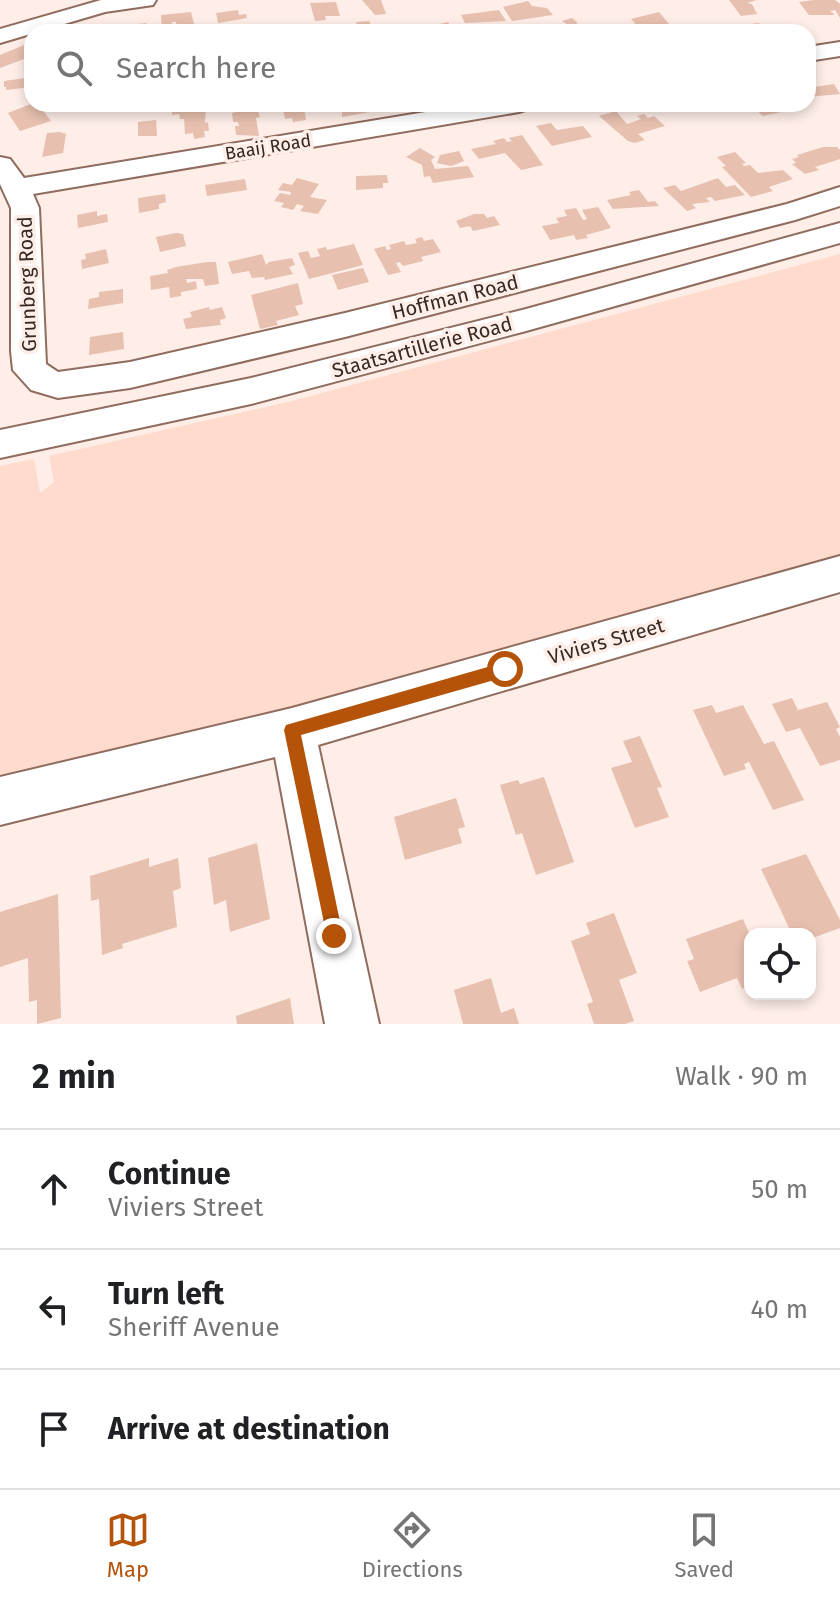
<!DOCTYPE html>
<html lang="en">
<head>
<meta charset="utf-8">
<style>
  :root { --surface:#fff; --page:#f6f6f6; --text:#202124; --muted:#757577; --line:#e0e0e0; --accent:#b45309 }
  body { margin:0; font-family:"Fira Sans",sans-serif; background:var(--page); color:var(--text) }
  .controls { position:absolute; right:24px; bottom:24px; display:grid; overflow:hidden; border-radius:16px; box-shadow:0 4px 12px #0003 }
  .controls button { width:72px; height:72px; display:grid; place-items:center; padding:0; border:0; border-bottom:2px solid var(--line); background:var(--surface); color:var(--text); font:40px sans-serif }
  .stop { position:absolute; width:24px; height:24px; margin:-18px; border:6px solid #b45309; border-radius:50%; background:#fff }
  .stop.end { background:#b45309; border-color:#fff; box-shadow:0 2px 8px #0008 }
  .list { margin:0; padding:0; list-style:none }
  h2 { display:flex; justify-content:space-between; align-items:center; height:104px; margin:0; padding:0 32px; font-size:34px }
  h2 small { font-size:26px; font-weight:400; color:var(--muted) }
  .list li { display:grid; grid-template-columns:52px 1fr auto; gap:24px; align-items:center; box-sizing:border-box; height:120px; padding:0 32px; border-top:2px solid var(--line) }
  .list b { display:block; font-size:30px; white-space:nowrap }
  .list p { margin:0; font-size:26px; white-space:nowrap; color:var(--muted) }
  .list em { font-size:26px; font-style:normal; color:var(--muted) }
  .icon { flex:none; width:44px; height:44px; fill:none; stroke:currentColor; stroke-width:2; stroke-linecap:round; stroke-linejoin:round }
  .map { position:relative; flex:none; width:840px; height:1024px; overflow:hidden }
  .search { position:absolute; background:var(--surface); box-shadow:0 4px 12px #0003; left:24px; right:24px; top:24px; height:88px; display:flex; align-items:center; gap:20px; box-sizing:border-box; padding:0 28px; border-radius:24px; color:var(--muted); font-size:30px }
  .sheet { height:464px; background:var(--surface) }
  nav { display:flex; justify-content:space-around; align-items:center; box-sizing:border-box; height:112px; border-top:2px solid var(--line); background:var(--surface); font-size:22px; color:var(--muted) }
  nav a { display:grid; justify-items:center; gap:4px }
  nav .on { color:var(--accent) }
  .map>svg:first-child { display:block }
  .green { fill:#ffdbcd }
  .building { fill:#e7c0b0 }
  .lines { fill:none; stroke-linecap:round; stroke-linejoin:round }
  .minor-casing { stroke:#8f6c5e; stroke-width:4 }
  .minor { fill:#fff; fill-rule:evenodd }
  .route { fill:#b45309 }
  .labels { text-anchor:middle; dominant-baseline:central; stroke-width:7; stroke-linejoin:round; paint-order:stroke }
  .far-street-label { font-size:18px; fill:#372822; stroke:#feeee7 }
  .street-label { font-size:20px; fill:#372822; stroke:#feeee7 }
</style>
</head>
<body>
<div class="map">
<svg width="840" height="1024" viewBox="0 0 840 1024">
  <rect width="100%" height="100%" fill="#feeee7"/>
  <path class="green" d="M 840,254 L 840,558 L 144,747 L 0,781 L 0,466 L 34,459 L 40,493 L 54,482 L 49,456 L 288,402 Z"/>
  <path class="building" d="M 362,0 L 381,0 L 386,14 L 375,15 Z
    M 729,0 L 757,0 L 747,3 L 752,4 L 757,14 L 741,16 Z
    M 814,0 L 835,0 L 840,4 L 840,18 L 835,10 L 830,11 L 835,15 L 809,15 L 799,2 Z
    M 528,1 L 532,6 L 547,8 L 553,15 L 512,21 L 503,7 Z
    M 336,2 L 340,16 L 325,16 L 326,20 L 315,21 L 310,3 Z
    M 238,10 L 239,15 L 246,14 L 247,18 L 218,23 L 216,13 Z
    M 499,10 L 506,21 L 465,23 L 461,15 Z
    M 191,12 L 196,32 L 177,32 L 176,22 L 172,22 L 173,32 L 162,31 L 161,15 Z
    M 659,12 L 670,25 L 637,26 L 631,19 Z
    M 572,18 L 578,23 L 576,23 L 589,32 L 565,31 L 559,27 L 568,25 L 562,21 Z
    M 369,21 L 372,28 L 369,30 L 381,26 L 392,27 L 394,32 L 362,32 L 359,29 L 356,22 Z
    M 448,22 L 451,27 L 444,28 L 445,31 L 425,32 L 423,28 Z
    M 146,23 L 146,28 L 154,27 L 154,31 L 124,32 L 124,26 Z
    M 759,23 L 762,28 L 781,27 L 785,32 L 748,32 L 743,25 Z
    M 24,45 L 26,47 L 32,46 L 32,56 L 0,68 L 0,55 Z
    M 32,77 L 32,87 L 6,90 L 6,87 L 4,87 L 4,81 Z
    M 834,84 L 840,94 L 808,97 L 808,88 Z
    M 31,104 L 38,104 L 51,121 L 20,131 L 8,113 Z
    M 233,104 L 254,105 L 255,111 L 258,111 L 260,117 L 256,118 L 259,136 L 236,135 L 235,126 L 239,126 L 238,122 L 233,122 L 232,113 L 236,112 Z
    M 282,104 L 303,104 L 306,120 L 293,122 L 292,118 L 285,119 Z
    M 336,104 L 376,104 L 377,107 L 369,108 L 370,112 L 342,117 L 342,107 L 337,108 Z
    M 659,104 L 725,104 L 725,107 L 663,110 Z
    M 760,104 L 773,104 L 781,112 L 763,116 L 752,106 Z
    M 194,105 L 206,105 L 205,123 L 208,122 L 209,131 L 204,131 L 205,137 L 194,139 L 193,133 L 185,134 L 184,119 L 180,119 L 179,114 L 172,115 L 172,109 Z
    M 616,111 L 627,124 L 641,119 L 637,116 L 644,114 L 648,118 L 654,116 L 665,126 L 638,134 L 645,140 L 635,143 L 628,141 L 599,116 Z
    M 156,120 L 157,136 L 138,136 L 138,122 Z
    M 551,123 L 557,130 L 583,126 L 592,137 L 552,146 L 536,126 Z
    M 60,132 L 66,134 L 63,153 L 42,157 L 47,133 Z
    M 522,135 L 543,165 L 521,170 L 505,153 L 479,159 L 471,149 L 496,144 L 493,141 L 504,138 L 507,142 L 512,141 L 509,138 Z
    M 823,147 L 837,147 L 840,150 L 840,159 L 815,167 L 819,170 L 805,174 L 792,164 L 796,163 L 792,159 L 799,157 L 797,155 Z
    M 420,148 L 435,157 L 431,160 L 435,169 L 468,166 L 474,177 L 433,183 L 430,176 L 424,177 L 422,165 L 406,157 Z
    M 459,151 L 464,161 L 451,166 L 437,163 L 440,155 Z
    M 735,152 L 746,163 L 742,164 L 744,166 L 750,165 L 758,173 L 783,170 L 793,179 L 769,187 L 773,191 L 751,197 L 722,167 L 726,166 L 717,157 Z
    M 387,175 L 388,183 L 383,183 L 383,188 L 356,190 L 356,176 Z
    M 297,178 L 319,184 L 310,197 L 327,200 L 318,214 L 300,211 L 304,206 L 297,204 L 293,210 L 281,207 L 284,203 L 274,201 L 280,193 L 290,195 L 291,192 L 278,190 L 283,183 L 292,185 Z
    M 718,178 L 726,187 L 735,185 L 745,195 L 715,201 L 711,197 L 706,198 L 710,202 L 692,204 L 696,208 L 687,211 L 663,188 L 675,185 L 681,191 Z
    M 245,179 L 247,190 L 207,196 L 205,185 Z
    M 639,190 L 648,202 L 655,201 L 659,206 L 613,209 L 607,200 L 631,195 L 629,192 Z
    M 165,194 L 166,202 L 159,204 L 159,209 L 139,213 L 138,198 Z
    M 598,207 L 611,228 L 586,235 L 588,238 L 576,240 L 574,235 L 550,240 L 542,226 L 559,223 L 556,218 L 567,216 L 564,210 L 576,208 L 583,220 L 587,219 L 582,210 Z
    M 97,211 L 97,216 L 107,214 L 108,222 L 78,228 L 77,215 Z
    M 474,214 L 484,214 L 487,218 L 494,216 L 500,225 L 473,231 L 470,226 L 460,228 L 456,221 Z
    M 176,233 L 183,234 L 186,246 L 160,252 L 156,237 Z
    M 422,237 L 424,241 L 433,239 L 441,252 L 421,257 L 423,261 L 403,266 L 400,262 L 396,263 L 401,272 L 388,275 L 374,249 L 385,246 L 387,250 L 391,249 L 389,245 L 404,241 L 406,245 L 417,243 L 415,239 Z
    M 354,244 L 363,265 L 309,279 L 298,253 L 308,251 L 311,258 L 320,256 L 317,249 L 326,247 L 327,250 Z
    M 106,249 L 109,263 L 82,269 L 81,260 L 86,259 L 85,254 Z
    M 262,254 L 266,265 L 269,262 L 292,258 L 295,265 L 289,267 L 293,274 L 265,280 L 264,277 L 252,278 L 249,271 L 232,274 L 228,262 Z
    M 207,262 L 216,262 L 219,284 L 205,286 L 203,279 L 186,279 L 187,283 L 196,281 L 197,289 L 181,292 L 181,296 L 170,298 L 169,287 L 151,290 L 150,276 L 168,273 L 167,270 L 176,267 Z
    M 363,268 L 369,282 L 338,290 L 332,275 Z
    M 298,283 L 303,304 L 295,306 L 299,315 L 276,321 L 278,325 L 260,329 L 251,295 Z
    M 123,289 L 123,303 L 88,309 L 89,299 L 99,297 L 99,292 Z
    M 209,307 L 210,310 L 222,307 L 226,318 L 220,320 L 221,325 L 186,329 L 183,319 L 192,317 L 190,312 Z
    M 123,332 L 124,349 L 89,355 L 90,337 Z
    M 792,698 L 798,710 L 827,702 L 840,727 L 836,729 L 840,737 L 840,760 L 820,766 L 800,728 L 786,732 L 772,704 Z
    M 712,705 L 716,713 L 743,705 L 764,744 L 774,741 L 804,800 L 773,810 L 749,762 L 744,764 L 746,769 L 724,776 L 693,710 Z
    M 640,736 L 662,787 L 657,788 L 669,817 L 635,828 L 611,768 L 632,762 L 623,741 Z
    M 544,777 L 574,862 L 536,875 L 522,833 L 516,835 L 500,785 L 518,780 L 520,784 Z
    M 456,798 L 465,827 L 458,829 L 462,843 L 405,860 L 394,817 Z
    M 257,843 L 270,919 L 230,932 L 226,900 L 214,905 L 208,858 Z
    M 806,854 L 840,920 L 840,928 L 810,939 L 810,934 L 792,934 L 761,869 Z
    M 149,858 L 149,867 L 178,858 L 181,888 L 173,891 L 177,927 L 122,944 L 123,948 L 102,955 L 99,899 L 91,901 L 90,876 Z
    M 58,894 L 61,1018 L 37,1024 L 37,1000 L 29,1002 L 28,958 L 0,967 L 0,912 Z
    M 614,913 L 637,973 L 619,980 L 634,1021 L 625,1024 L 594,1024 L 587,1004 L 593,1002 L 571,941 L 590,934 L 586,923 Z
    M 743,919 L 750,935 L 750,985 L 742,989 L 737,978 L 700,992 L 687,961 L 694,959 L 686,939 Z
    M 491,978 L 501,1013 L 514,1008 L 519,1024 L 463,1024 L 454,990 Z
    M 290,998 L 294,1024 L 237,1024 L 236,1016 Z"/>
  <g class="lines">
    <defs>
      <path id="minor" d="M 101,0 L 156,0 L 153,5 L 105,12 L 0,43 L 0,29 Z
        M 840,42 L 840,56 L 808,61 L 808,47 Z
        M 474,104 L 532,104 L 528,109 L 519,112 L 33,194 L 39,208 L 46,364 L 58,372 L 130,362 L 345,313 L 787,204 L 840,187 L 840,206 L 795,220 L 345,337 L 130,388 L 58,398 L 31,390 L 13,370 L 11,351 L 11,208 L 0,184 L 0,157 L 10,159 L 24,178 Z
        M 840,223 L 840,243 L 526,331 L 251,404 L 0,458 L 0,430 L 251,378 L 526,309 Z
        M 840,556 L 840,592 L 318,745 L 379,1024 L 325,1024 L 275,757 L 0,825 L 0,777 L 292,708 Z"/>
    </defs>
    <use href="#minor" class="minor-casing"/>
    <use href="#minor" class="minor"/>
  </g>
  <path class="route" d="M 505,662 L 512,669 L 505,677 L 301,735 L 343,936 L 340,942 L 334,945 L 328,942 L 284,730 L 286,725 Z"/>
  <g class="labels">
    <g class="far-street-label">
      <text transform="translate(268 147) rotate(-9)">Baaij Road</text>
    </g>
    <g class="street-label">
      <text transform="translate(27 284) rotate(-92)">Grunberg Road</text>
      <text transform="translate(455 297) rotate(-14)">Hoffman Road</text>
      <text transform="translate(422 347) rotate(-15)">Staatsartillerie Road</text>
      <text transform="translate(606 641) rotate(-16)">Viviers Street</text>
    </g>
  </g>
</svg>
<div class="controls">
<button><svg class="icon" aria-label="locate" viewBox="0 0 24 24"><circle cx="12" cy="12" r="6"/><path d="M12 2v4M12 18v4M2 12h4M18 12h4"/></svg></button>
</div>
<div class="stop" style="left:505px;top:669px"></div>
<div class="stop end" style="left:334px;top:936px"></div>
<div class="search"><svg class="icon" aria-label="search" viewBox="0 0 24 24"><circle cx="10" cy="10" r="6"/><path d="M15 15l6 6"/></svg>Search here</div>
</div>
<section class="sheet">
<h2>2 min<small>Walk · 90 m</small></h2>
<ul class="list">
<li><svg class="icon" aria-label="ahead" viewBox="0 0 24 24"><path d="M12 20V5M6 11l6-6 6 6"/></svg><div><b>Continue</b><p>Viviers Street</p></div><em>50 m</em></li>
<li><svg class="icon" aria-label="left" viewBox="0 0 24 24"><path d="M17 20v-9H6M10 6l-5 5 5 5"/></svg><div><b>Turn left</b><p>Sheriff Avenue</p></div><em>40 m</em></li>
<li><svg class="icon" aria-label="arrive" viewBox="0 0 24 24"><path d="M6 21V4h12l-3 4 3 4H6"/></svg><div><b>Arrive at destination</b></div></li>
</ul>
</section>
<nav>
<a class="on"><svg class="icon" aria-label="map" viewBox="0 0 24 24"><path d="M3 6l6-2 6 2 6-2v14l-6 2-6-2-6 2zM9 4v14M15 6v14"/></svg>Map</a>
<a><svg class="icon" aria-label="directions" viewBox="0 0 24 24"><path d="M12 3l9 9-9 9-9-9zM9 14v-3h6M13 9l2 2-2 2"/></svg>Directions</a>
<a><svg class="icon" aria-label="saved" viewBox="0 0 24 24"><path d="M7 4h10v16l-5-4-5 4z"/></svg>Saved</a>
</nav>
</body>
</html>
